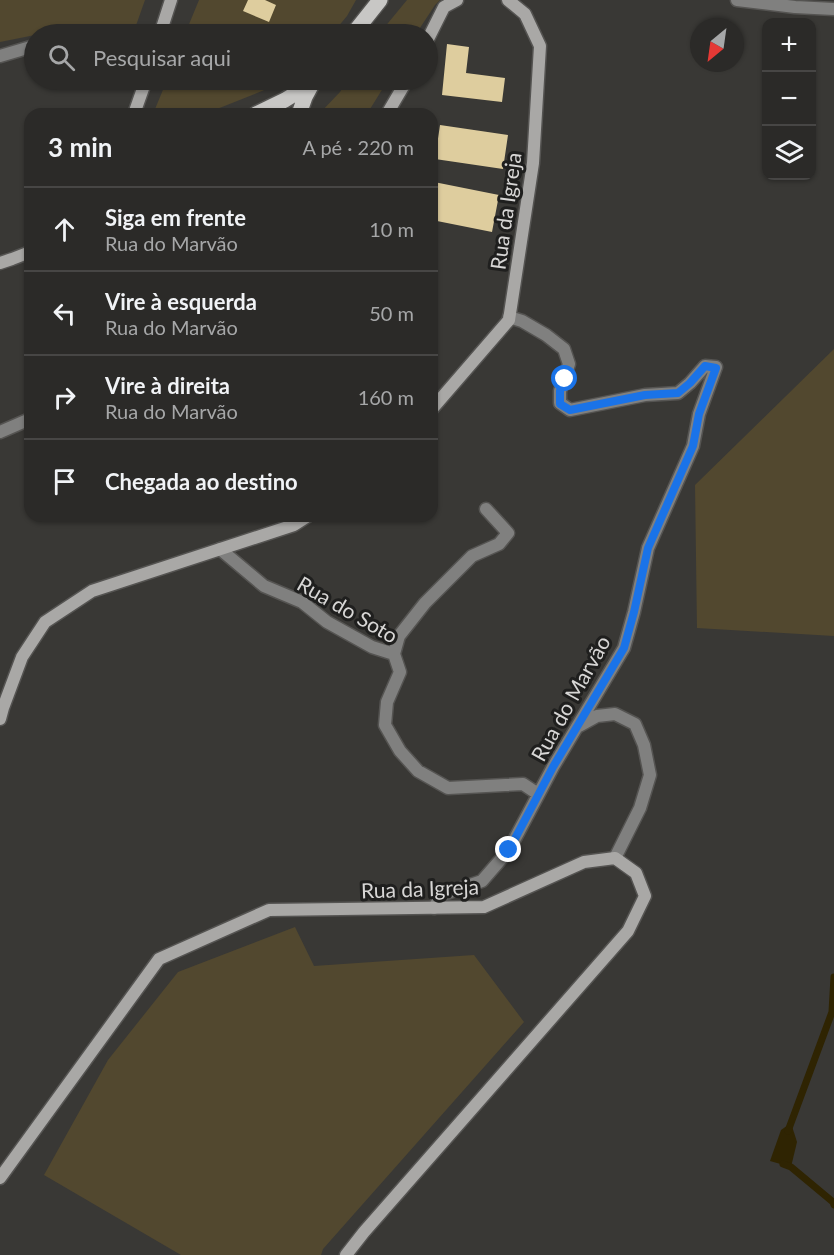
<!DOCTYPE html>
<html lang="pt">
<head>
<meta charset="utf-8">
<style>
  :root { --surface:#2b2a28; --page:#333230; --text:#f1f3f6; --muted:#a6a7a8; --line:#474645 }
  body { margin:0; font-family:Lato,sans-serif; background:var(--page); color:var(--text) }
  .controls { position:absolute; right:18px; top:18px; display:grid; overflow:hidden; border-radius:12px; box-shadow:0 2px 4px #0004 }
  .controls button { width:54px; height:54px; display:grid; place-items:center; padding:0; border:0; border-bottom:2px solid var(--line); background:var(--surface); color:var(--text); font:30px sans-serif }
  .compass { position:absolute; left:690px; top:18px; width:54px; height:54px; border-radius:50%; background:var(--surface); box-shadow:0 2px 4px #0004; rotate:209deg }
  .stop { position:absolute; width:18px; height:18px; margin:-14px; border:4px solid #1a73e8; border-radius:50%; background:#fff }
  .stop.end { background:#1a73e8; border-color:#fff; box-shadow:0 2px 6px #0008 }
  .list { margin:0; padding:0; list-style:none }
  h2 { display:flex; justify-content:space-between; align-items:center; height:78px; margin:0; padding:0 24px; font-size:26px }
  h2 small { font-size:20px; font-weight:400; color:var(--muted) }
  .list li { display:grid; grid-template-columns:39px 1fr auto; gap:18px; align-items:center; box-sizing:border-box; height:84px; padding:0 24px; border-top:2px solid var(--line) }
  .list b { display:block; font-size:22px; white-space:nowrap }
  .list p { margin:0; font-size:20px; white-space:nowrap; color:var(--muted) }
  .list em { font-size:20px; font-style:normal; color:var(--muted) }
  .icon { flex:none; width:33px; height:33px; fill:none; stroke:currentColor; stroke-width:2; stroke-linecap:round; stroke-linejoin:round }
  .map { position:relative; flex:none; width:834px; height:1255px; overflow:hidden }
  .search { position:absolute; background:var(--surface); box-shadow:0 2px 4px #0004; left:24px; top:24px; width:414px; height:66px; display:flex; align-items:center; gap:15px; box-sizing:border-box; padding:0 21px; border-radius:33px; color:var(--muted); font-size:22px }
  .panel { position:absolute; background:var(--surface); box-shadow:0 2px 4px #0004; left:24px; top:108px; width:414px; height:414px; border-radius:18px }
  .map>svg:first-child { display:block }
  .green { fill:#52482f }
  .water { fill:#2f2402 }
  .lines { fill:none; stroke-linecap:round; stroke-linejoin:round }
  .stream { stroke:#2f2402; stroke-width:7 }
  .building { fill:#decd9e }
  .street-casing { stroke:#555452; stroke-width:15 }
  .secondary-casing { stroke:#555452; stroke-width:15 }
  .primary-casing { stroke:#555452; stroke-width:18 }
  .street { stroke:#80807f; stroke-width:12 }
  .secondary { stroke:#a9a8a6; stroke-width:12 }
  .primary { stroke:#c8c7c5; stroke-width:15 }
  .route { stroke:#1a73e8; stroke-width:8 }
  .labels { text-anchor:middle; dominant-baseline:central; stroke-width:6; stroke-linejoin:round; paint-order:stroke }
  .street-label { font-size:21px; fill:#d7d6d5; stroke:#1f1f1e }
</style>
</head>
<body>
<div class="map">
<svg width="834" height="1255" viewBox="0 0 834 1255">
  <rect width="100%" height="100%" fill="#393835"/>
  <path class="green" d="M 0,0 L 145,0 L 133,34 L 40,34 L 0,42 Z
    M 199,0 L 356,0 L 347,16 L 332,34 L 185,34 Z
    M 407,0 L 440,0 L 435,5 L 416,34 L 379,34 Z
    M 167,80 L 284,80 L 262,91 L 217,109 L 210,114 L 153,114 Z
    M 348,80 L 388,80 L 367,114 L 319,114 L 340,92 Z
    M 834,349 L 834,636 L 697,628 L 695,485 Z
    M 295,927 L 314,966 L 474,955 L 524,1022 L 323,1249 L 321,1255 L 181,1255 L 44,1175 L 108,1060 L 178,972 Z"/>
  <path class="water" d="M 791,1123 L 797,1142 L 791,1167 L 770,1161 L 781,1130 Z"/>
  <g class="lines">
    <path class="stream" d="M 788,1131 L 832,1012 L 834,977
      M 783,1164 L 791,1167 L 833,1202 L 834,1205"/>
  </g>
  <path class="building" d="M 248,0 L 265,0 L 276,5 L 269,22 L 243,11 Z
    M 447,44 L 469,47 L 466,73 L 505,78 L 502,102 L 442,95 Z
    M 440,125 L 508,135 L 503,169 L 435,159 Z
    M 434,182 L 499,195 L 492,232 L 432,220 L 432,192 Z"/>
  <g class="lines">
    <defs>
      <path id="street" d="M 737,0 L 795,7 L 834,9
        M 0,56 L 34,46
        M 0,432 L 30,419
        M 220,549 L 264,586 L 302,602 L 327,622 L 372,647 L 394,654
        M 394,654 L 400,672 L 387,702 L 385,725 L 400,751 L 418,771 L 448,788 L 523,784 L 538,794
        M 394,654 L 399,636 L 425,603 L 472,556 L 499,544 L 508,533 L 486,509
        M 579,726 L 597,716 L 615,714 L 635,724 L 644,745 L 650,775 L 640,808 L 615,858
        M 434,908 L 441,895 L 482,881 L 509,850 L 553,767 L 624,648 L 634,612 L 648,548 L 693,446 L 699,414 L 716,367 L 705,366 L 690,383 L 678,393 L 645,395 L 570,410 L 560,403 L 560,391 L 569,364 L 564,349 L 546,335 L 522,321 L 509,317"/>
      <path id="secondary" d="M 160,34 L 171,0
        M 428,39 L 444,7 L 457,0
        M 134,114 L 146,80
        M 387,114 L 407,80
        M 0,263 L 12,259 L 30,252
        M 432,409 L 509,320 L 533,163 L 540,46 L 525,14 L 508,0
        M 0,719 L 3,708 L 22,657 L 45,622 L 92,591 L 294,525 L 308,516
        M 0,1178 L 159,959 L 269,910 L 484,907 L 584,862 L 615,858 L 636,873 L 645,896 L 628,931 L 364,1232 L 346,1255"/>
      <path id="primary" d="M 353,34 L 380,0
        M 256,114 L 285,100 L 314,82
        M 299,114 L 305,97 L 312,84"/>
    </defs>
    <use href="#street" class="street-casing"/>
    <use href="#secondary" class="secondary-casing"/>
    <use href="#primary" class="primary-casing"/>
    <use href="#street" class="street"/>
    <use href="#secondary" class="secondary"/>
    <use href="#primary" class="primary"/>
  </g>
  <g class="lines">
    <path class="route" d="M 509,850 L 553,767 L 624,648 L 634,612 L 648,548 L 693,446 L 699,414 L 716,368 L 705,366 L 690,383 L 678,393 L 645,395 L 570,410 L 560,404 L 560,391 L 565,379"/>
  </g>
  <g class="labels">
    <g class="street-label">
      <text transform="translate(505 211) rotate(-82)">Rua da Igreja</text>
      <text transform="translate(348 609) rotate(30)">Rua do Soto</text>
      <text transform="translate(570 698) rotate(-61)">Rua do Marvão</text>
      <text transform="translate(420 888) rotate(-2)">Rua da Igreja</text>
    </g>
  </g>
</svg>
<div class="controls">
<button>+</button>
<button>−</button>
<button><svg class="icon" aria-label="layers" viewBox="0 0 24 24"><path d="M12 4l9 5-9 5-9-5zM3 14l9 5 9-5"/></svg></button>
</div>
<svg class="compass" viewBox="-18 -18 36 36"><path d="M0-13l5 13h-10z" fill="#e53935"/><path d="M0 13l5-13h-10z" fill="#a6a7a8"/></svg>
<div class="stop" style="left:565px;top:379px"></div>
<div class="stop end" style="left:509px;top:850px"></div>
<div class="search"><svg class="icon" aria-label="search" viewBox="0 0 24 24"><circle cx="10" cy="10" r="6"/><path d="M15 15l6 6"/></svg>Pesquisar aqui</div>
<section class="panel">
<h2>3 min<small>A pé · 220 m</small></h2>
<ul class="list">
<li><svg class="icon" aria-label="ahead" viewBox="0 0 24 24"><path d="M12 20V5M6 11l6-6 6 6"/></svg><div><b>Siga em frente</b><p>Rua do Marvão</p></div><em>10 m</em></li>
<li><svg class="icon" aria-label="left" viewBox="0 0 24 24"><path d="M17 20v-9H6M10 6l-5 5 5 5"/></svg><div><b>Vire à esquerda</b><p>Rua do Marvão</p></div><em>50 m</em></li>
<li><svg class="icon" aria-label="right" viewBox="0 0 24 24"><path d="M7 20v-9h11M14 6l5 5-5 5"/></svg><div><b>Vire à direita</b><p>Rua do Marvão</p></div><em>160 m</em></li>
<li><svg class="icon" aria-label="arrive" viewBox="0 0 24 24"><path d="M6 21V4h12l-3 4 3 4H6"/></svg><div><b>Chegada ao destino</b></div></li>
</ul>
</section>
</div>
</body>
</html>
